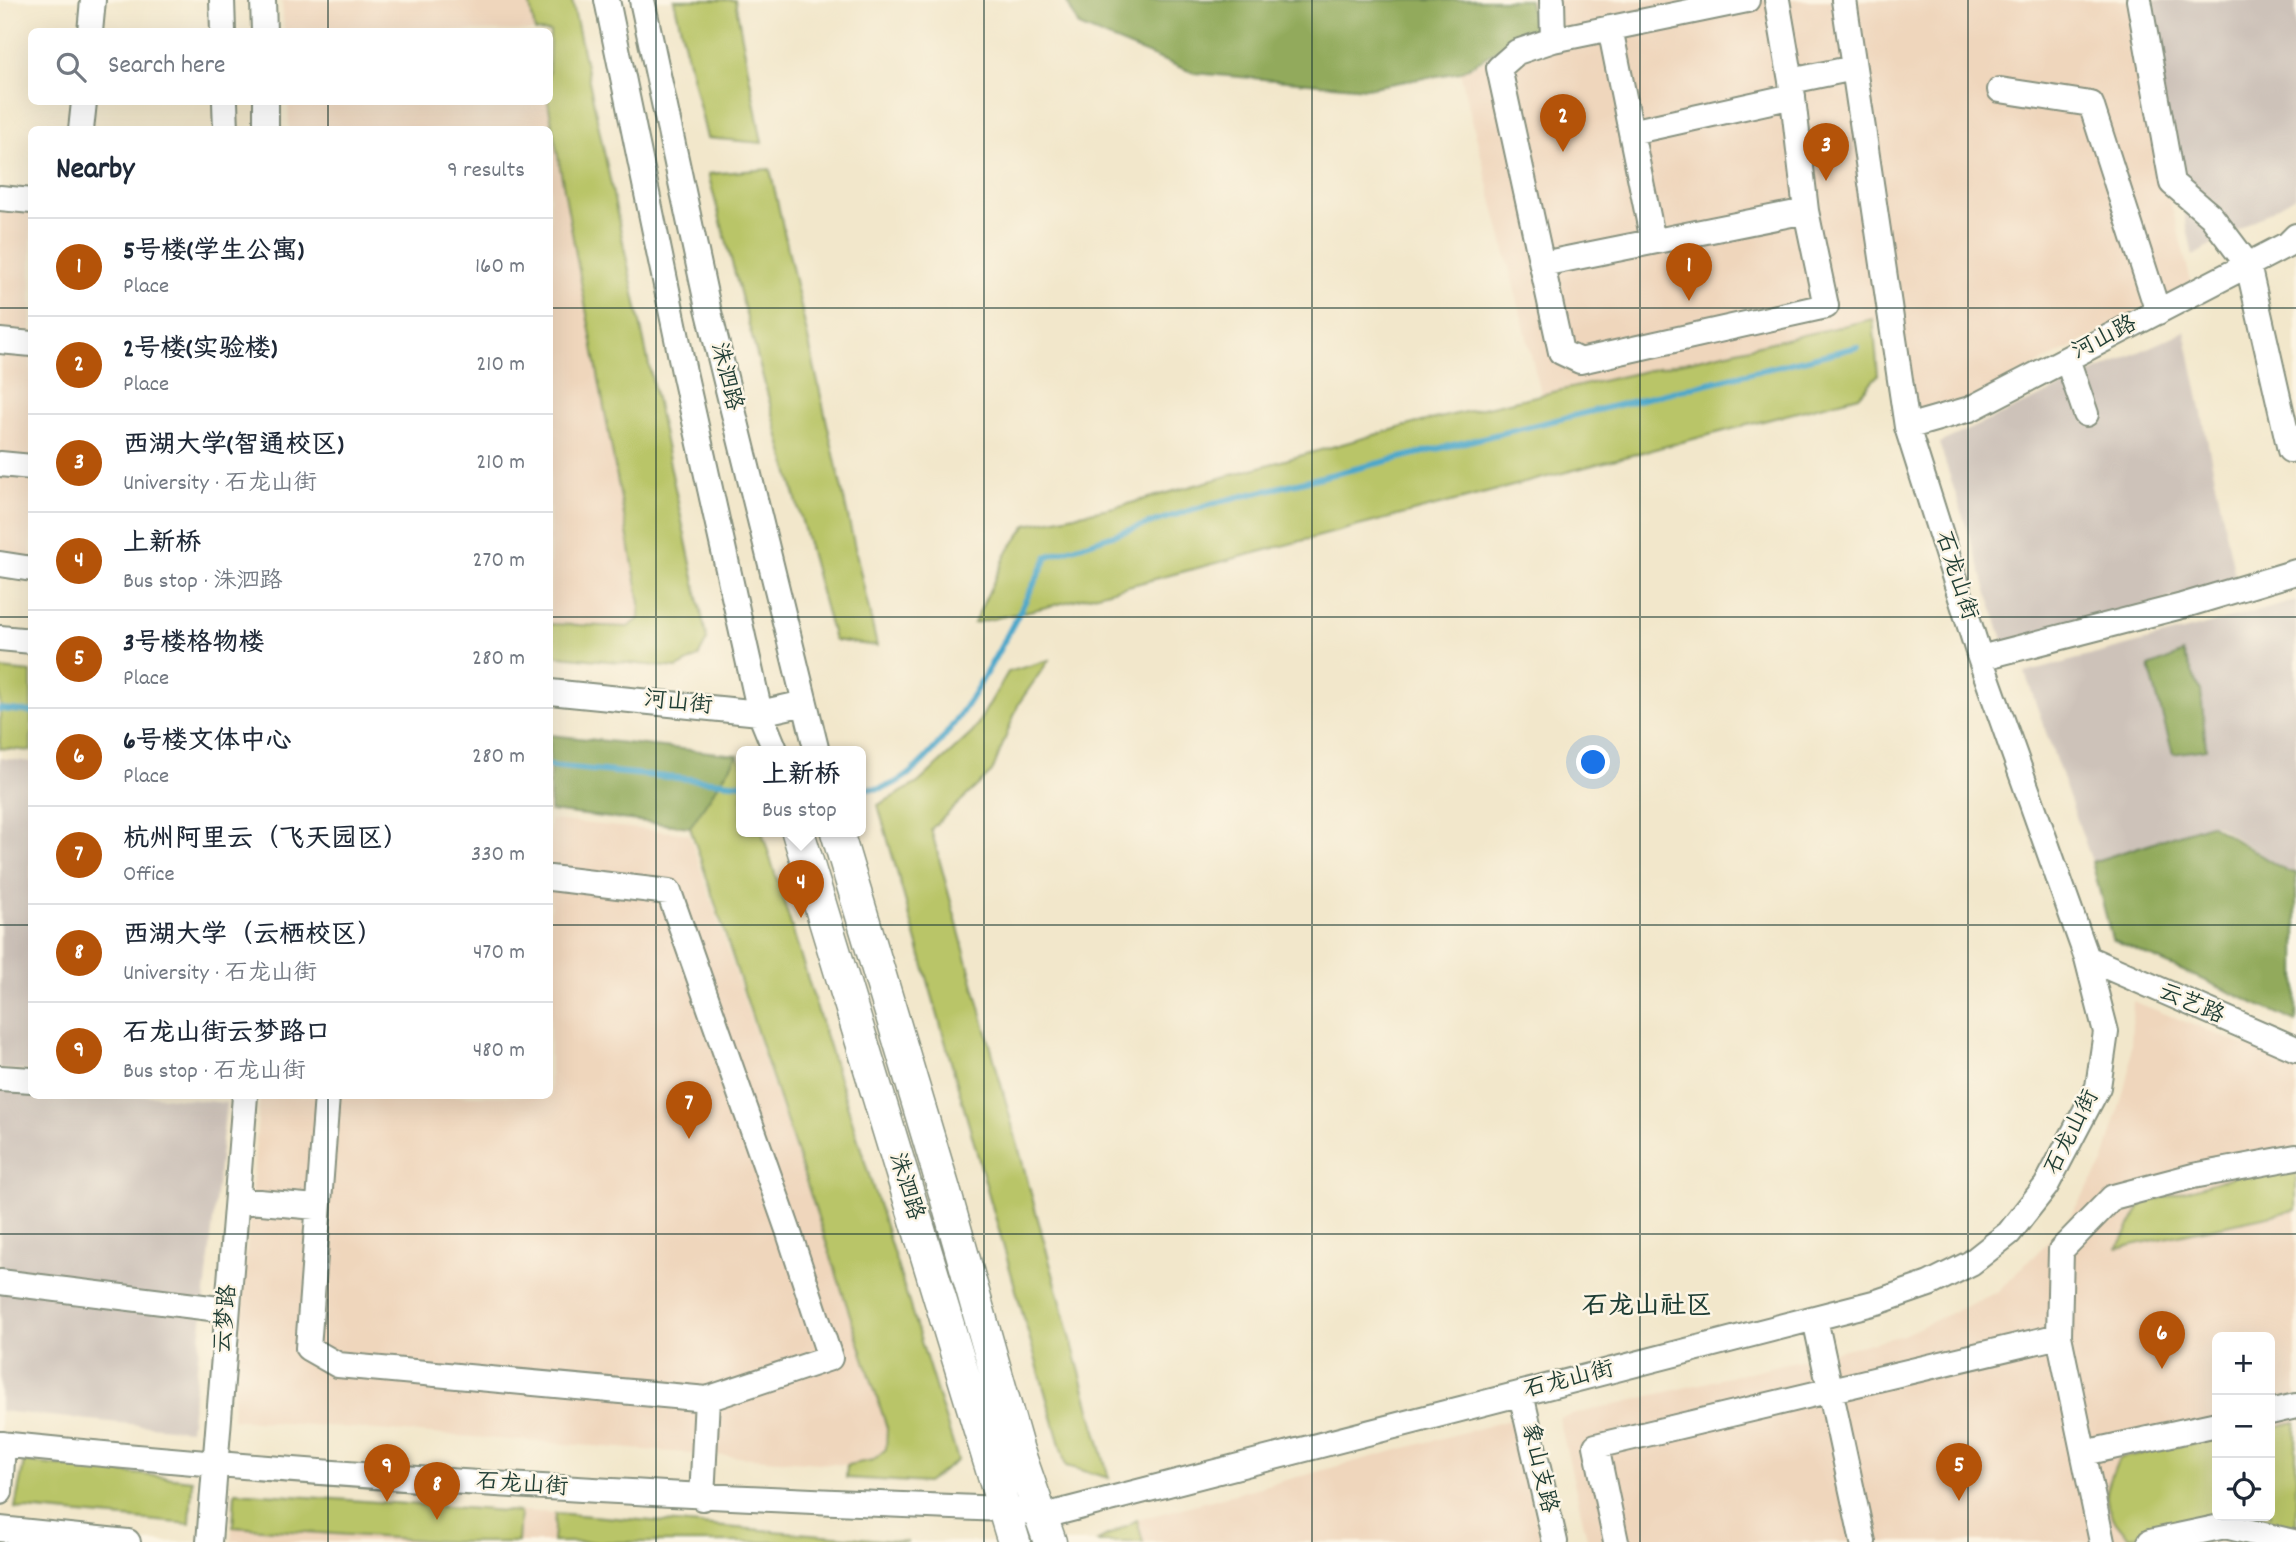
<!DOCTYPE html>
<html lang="en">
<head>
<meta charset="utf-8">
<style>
  :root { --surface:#fff; --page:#f6f6f7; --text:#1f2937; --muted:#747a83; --line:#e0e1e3; --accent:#b45309 }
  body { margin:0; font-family:Dekko,"LXGW WenKai TC",sans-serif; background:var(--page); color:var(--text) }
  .controls { position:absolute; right:21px; bottom:21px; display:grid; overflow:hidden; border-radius:10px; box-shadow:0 7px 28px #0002 }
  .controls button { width:63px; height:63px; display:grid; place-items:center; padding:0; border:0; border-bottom:2px solid var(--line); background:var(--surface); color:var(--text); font:35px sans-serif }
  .you { position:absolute; left:1594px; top:763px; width:24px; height:24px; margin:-18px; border:5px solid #fff; border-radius:50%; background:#1a73e8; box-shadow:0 0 0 10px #1a73e833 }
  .badge { display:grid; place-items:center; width:46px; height:46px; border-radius:50%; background:var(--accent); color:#fff; font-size:23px; font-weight:700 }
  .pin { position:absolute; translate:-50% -58px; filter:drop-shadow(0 2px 4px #0008) }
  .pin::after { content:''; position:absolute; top:37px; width:24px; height:21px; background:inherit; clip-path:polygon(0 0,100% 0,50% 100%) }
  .popup { position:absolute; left:736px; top:746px; width:130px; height:91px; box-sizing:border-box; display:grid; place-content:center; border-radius:10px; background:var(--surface); filter:drop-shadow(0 2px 5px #0005); font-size:23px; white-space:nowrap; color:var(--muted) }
  .popup b { font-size:26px; color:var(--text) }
  .popup::after { content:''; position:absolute; left:50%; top:100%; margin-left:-14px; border:14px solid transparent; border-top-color:var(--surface) }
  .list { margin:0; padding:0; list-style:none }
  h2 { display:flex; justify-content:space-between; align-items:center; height:91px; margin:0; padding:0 28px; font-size:30px }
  h2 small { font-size:23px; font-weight:400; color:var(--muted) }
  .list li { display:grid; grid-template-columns:46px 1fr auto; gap:21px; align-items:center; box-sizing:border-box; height:98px; padding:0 28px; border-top:2px solid var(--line) }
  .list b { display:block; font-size:26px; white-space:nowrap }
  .list p { margin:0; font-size:23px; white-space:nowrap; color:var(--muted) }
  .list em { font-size:23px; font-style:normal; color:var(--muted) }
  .icon { flex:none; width:38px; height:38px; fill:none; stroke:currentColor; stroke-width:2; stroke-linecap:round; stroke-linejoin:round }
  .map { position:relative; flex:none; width:2296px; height:1542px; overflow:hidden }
  .search { position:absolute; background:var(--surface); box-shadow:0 7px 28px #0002; left:28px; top:28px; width:525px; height:77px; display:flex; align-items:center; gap:18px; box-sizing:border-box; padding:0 24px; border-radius:10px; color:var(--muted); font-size:26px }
  .panel { position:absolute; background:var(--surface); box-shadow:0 7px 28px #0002; left:28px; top:126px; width:525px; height:973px; border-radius:10px }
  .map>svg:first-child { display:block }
  .built { fill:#efd6bc; fill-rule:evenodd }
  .industrial { fill:#cdc2b9 }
  .green { fill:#b9c567; stroke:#6c814e; stroke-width:2 }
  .forest { fill:#92aa5c; stroke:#587448; stroke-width:2 }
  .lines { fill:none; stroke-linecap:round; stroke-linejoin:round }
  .stream { stroke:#4ca7ca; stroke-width:6 }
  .minor-casing { stroke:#889280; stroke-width:28 }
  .major-casing { stroke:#889280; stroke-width:35 }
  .minor { stroke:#fff; stroke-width:24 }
  .major { stroke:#fff; stroke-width:32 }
  .grid { fill:none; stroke:#1f3d34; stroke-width:2; stroke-opacity:0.55 }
  .labels { text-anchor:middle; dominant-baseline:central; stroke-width:5; stroke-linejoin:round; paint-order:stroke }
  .street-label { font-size:23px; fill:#1f3d34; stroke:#fcf5e5 }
  .quarter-label { font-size:26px; font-weight:bold; fill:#1f3d34; stroke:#fcf5e5 }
</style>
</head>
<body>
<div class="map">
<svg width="2296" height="1542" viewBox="0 0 2296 1542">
  <rect width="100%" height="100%" fill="#fcf5e5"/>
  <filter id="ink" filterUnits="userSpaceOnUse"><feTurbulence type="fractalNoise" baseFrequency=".0143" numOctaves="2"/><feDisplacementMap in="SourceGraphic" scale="14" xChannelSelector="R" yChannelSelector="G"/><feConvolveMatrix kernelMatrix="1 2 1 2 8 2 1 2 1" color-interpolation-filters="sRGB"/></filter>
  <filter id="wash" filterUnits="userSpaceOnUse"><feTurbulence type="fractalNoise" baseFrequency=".00686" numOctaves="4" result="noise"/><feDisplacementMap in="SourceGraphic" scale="28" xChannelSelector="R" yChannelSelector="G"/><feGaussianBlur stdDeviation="1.57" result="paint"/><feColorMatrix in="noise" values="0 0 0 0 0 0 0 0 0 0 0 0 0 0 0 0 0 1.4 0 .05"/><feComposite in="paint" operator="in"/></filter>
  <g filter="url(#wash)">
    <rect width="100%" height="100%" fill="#f2e7cb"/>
    <path class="built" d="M 282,0 L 529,0 L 535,31 L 284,31 Z
      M 1529,0 L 2131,0 L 2145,102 L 2192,286 L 1970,399 L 1917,409 L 1899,316 L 1541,394 L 1460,72 L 1518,45 L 1534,28 Z
      M 288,102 L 548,102 L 640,597 L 639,619 L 629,627 L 550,624 L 550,130 L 289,129 Z
      M 0,206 L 31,209 L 31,572 L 0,568 Z
      M 550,820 L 689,834 L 887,1428 L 886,1449 L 873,1460 L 847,1465 L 232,1419 L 260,1096 L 550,1096 Z
      M 2133,1001 L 2296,1066 L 2296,1542 L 1588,1542 L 1559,1418 L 1903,1335 L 1997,1292 L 2063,1227 L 2103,1164 L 2130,1069 ZM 2217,1337 L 2270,1337 L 2270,1516 L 2217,1516 Z
      M 1513,1419 L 1541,1542 L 1143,1542 L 1137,1520 Z
      M 235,1492 L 555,1513 L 908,1542 L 231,1542 Z"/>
    <path class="industrial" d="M 2140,0 L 2296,0 L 2296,196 L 2193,256 Z
      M 2185,331 L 2236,581 L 2004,643 L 1939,443 Z
      M 2296,601 L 2296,873 L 2288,872 L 2217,825 L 2210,824 L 2092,862 L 2025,673 Z
      M 0,758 L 31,762 L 31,1071 L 0,1069 Z
      M 0,1080 L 31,1083 L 32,1096 L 154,1096 L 226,1103 L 190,1430 L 0,1411 Z"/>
    <path class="green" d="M 529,0 L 572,0 L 707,640 L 698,657 L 677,668 L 550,655 L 550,624 L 628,627 L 639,619 L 640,603 L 548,102 L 550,32 L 535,31 Z
      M 674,0 L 735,0 L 762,143 L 707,138 Z
      M 770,169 L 877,646 L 834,640 L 708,174 Z
      M 1873,319 L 1878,375 L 1859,396 L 1051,606 L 974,623 L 1008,551 L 1027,525 L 1124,505 L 1417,423 Z
      M 1049,660 L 1019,703 L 992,772 L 931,829 L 1109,1478 L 1066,1466 L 878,805 L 918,783 L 973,732 L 1008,672 Z
      M 0,669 L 31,672 L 31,751 L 0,748 Z
      M 738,755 L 742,767 L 742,832 L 762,832 L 958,1460 L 927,1483 L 846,1478 L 847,1465 L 873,1460 L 886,1449 L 887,1428 L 690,827 Z
      M 2296,1158 L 2296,1210 L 2118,1248 L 2142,1204 Z
      M 2296,1422 L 2296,1529 L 2227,1519 L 2129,1537 C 2099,1505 2103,1496 2119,1458 L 2217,1438 L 2217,1516 L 2270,1516 L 2270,1428 Z
      M 24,1462 L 192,1480 L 190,1524 L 15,1508 Z
      M 235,1492 L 520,1512 L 518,1542 L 452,1542 L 233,1527 Z
      M 555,1513 L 908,1542 L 553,1542 Z
      M 1137,1520 L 1143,1542 L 1096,1542 Z"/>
    <path class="forest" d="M 1066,0 L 1529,0 L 1535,28 L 1460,72 L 1366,88 L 1194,73 L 1079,26 Z
      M 2183,653 L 2201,691 L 2206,749 L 2173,754 L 2149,667 Z
      M 550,735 L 738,755 L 690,827 L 550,811 Z
      M 2210,824 L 2288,872 L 2296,873 L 2296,1022 L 2112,939 L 2092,862 Z"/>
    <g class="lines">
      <path class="stream" d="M 0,709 L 32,712
        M 550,766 L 742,784
        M 860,788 C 867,788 876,790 882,788 C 945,773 1019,612 1048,556 L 1210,504 L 1857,347"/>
    </g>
  </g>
  <g filter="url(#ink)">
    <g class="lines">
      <defs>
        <path id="minor" d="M 222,0 L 223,32
          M 263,0 L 264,32
          M 607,0 L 684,372 L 760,713 L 776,752
          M 642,0 L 708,308 L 817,752
          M 1552,0 L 1553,40 L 1517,52 L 1499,68 L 1561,352 L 1580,361 L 1826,306 L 1806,211 L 1791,81 L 1777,0
          M 2139,0 L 2172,183 L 2211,216 L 2248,265 L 2290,450
          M 1610,28 L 1653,241
          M 90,32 L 93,0
          M 1553,40 L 1747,0
          M 1791,81 L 1854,68
          M 2000,90 L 2091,104 L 2158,312
          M 225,102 L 226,130
          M 266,102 L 266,130
          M 81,130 L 84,102
          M 1631,132 L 1793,96
          M 0,198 L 32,201
          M 1542,264 L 1806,211
          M 0,341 L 32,344
          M 2067,359 L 2086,414
          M 1907,427 L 1970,409 L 2288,244 L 2296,236
          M 0,464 L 32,467
          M 0,564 L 32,569
          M 0,638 L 32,641
          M 1980,658 L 2182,606 L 2296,572
          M 550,692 L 760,713 L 805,703
          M 2087,958 L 2296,1049
          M 0,1078 L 32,1080
          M 327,1096 L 308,1348 L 338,1365 L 707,1399 L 830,1358 L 788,1230 L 669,892 L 550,878
          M 237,1200 L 316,1207
          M 0,1282 L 227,1310
          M 1815,1319 L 1863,1542
          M 2059,1336 L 2061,1250 L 2113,1197 L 2193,1176 L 2296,1157
          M 1521,1394 L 1555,1542
          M 2270,1412 L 2296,1406
          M 0,1444 C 333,1478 668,1496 1002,1509 L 1052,1514 L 1877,1302 L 1929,1284 L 1971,1263 L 2009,1233 L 2046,1186 L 2098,1087 L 2106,1032 L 2087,958 L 1980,658 L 1907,427 L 1844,0
          M 2084,1453 L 2217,1424
          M 0,1492 L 3,1444
          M 702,1498 L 707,1399
          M 0,1529 L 128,1542
          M 209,1542 L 245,1096
          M 1616,1542 L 1596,1446 L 2059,1336 L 2102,1542
          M 2150,1542 L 2225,1526 L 2293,1542"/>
        <path id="major" d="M 798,832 L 1014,1542
          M 837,832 L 945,1193 L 1018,1451 L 1050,1542"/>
      </defs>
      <use href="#minor" class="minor-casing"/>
      <use href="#major" class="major-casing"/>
      <use href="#minor" class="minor"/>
      <use href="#major" class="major"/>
    </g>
  </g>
  <path class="grid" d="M 328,0 L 328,32M 656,0 L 656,1542M 984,0 L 984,1542M 1312,0 L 1312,1542M 1640,0 L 1640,1542M 1968,0 L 1968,1542M 328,102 L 328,130M 0,308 L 32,308M 550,308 L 2296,308M 0,617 L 32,617M 550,617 L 2296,617M 0,925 L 32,925M 550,925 L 2296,925M 328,1096 L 328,1542M 0,1234 L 2296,1234"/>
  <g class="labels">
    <g class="street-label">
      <text transform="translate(2105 339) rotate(-27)">河山路</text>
      <text transform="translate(725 377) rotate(76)">洙泗路</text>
      <text transform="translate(1955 576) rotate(72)">石龙山街</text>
      <text transform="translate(678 704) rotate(6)">河山街</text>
      <text transform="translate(2191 1005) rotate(23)">云艺路</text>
      <text transform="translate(2073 1133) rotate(-63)">石龙山街</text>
      <text transform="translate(905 1187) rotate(73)">洙泗路</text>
      <text transform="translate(227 1319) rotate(-85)">云梦路</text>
      <text transform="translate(1569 1381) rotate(-14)">石龙山街</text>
      <text transform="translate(1538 1468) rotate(77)">象山支路</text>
      <text transform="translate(522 1486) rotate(4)">石龙山街</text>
    </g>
    <g class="quarter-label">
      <text x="1647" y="1307">石龙山社区</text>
    </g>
  </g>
</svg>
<div class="controls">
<button>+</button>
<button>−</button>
<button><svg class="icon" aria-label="locate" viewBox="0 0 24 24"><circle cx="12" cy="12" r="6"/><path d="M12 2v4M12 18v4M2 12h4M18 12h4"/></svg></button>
</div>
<div class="you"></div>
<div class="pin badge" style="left:1689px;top:301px">1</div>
<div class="pin badge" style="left:1563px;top:152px">2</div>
<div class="pin badge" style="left:1826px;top:181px">3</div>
<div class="pin badge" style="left:801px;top:918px">4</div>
<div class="popup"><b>上新桥</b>Bus stop</div>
<div class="pin badge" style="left:1959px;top:1501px">5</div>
<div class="pin badge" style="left:2162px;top:1369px">6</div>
<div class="pin badge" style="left:689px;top:1139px">7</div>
<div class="pin badge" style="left:437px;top:1520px">8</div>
<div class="pin badge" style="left:387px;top:1502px">9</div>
<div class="search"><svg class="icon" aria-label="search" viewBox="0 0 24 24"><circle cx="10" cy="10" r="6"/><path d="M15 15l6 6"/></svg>Search here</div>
<section class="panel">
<h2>Nearby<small>9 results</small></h2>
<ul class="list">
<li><span class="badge">1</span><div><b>5号楼(学生公寓)</b><p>Place</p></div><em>160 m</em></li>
<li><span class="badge">2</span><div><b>2号楼(实验楼)</b><p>Place</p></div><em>210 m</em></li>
<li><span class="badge">3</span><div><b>西湖大学(智通校区)</b><p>University · 石龙山街</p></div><em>210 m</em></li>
<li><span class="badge">4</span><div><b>上新桥</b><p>Bus stop · 洙泗路</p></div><em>270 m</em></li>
<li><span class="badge">5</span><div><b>3号楼格物楼</b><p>Place</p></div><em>280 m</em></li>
<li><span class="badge">6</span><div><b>6号楼文体中心</b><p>Place</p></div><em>280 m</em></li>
<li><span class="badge">7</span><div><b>杭州阿里云（飞天园区）</b><p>Office</p></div><em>330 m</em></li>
<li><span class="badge">8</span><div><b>西湖大学（云栖校区）</b><p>University · 石龙山街</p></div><em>470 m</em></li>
<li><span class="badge">9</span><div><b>石龙山街云梦路口</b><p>Bus stop · 石龙山街</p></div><em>480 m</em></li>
</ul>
</section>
</div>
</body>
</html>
